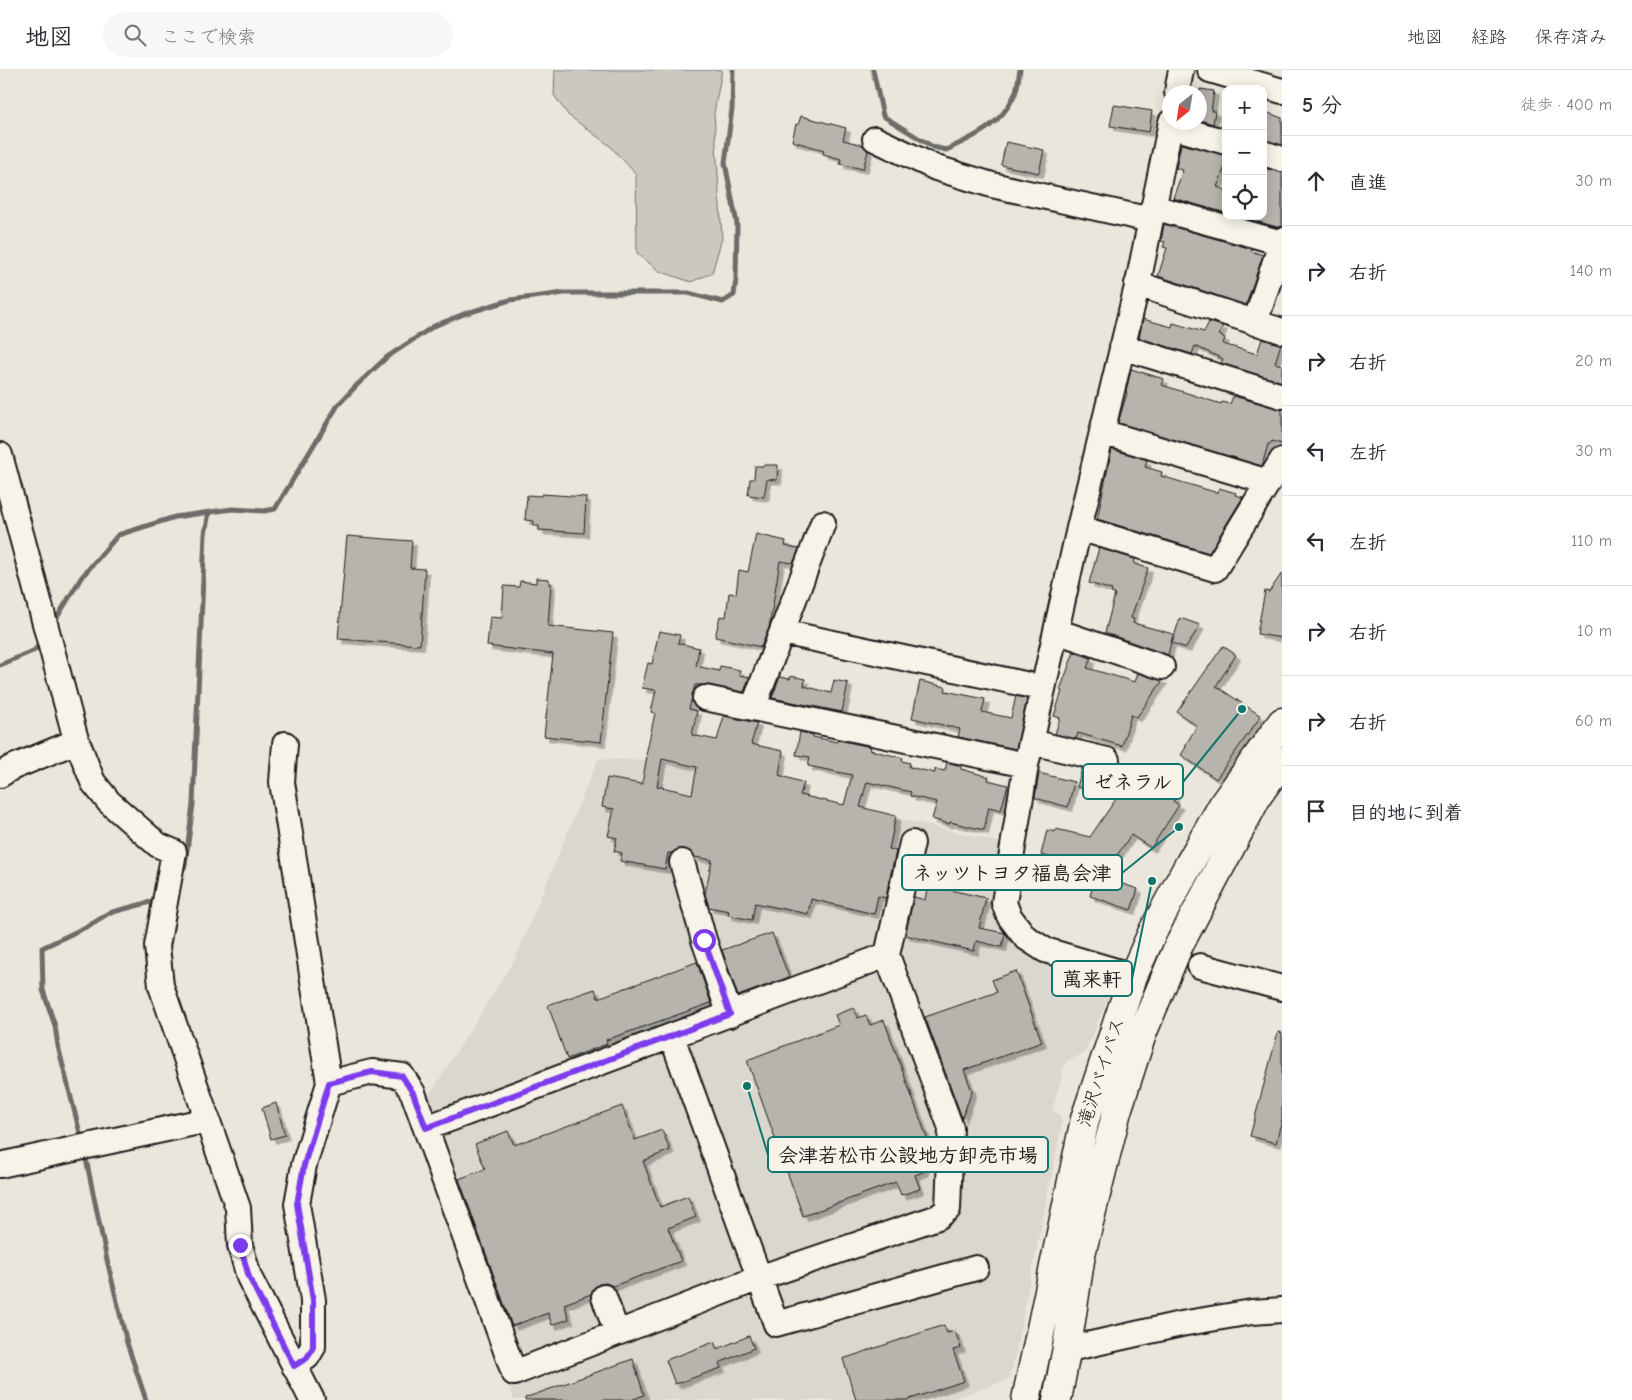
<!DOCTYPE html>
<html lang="ja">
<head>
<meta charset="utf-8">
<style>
  :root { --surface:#fff; --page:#f7f7f7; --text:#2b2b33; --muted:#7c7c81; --line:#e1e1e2 }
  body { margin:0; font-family:"Comic Neue","Klee One",sans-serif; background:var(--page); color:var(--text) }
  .controls { position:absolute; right:15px; top:15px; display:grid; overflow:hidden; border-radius:10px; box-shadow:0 2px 12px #0003 }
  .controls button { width:45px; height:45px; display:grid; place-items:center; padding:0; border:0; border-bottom:1px solid var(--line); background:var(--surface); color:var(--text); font:25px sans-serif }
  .compass { position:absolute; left:1162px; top:15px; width:45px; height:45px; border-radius:50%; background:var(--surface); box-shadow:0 2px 12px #0003; rotate:210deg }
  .stop { position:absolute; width:15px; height:15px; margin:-11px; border:4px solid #7c3aed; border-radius:50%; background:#fff }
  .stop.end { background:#7c3aed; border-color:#fff; box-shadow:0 1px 5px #0008 }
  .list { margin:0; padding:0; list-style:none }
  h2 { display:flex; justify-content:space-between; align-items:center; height:65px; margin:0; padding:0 20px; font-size:21px }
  h2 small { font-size:16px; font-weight:400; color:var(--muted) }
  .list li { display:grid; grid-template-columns:32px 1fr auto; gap:15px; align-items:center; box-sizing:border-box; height:90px; padding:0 20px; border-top:1px solid var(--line) }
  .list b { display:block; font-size:19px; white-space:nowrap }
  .list em { font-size:16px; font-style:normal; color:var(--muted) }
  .icon { flex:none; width:28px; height:28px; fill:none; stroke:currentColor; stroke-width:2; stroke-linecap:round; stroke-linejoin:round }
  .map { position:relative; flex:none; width:1282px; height:1330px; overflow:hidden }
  header { display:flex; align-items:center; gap:30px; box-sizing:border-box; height:70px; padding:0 25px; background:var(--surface); border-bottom:1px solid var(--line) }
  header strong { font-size:24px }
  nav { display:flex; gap:28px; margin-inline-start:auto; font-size:18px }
  .search { width:350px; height:45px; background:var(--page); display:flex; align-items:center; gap:12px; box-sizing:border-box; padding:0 18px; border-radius:28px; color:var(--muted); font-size:19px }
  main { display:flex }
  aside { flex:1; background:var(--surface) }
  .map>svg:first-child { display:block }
  .built { fill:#dad7ce }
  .green { fill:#ccc8c0; stroke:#74726e }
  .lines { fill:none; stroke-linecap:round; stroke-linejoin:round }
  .stream { stroke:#6d6c68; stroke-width:5 }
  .building { fill:#b6b4ac; stroke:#1c1c1c; fill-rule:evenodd; filter:url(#shadow) }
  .minor-casing { stroke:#1c1c1c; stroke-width:28 }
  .highway-casing { stroke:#1c1c1c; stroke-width:31 }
  .minor { stroke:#f7f3e8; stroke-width:24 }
  .highway { stroke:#f7f3e8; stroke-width:28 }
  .route { stroke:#7c3aed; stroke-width:6 }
  .labels { text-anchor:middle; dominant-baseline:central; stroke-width:4; stroke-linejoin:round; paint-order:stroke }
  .street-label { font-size:19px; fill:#1c1c1c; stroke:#f7f3e8 }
  .leader { fill:none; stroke:#0f766e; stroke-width:2 }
  .callout-dot { fill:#0f766e; stroke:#f7f3e8; stroke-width:2 }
  .callout { fill:#f7f3e8; stroke:#0f766e; stroke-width:2 }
  .callout-label { font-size:20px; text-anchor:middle; font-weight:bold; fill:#1c1c1c }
</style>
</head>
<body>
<header>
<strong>地図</strong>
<div class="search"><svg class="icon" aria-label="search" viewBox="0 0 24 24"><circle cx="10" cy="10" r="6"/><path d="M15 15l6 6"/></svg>ここで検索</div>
<nav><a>地図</a><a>経路</a><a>保存済み</a></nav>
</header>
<main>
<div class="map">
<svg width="1282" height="1330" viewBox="0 0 1282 1330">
  <defs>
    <filter id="shadow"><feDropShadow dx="4.5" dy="4.5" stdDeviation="0" flood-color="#0004"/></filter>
  </defs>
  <rect width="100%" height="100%" fill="#eae6dc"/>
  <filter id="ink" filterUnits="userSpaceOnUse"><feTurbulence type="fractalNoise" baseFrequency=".02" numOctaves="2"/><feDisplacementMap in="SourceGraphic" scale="10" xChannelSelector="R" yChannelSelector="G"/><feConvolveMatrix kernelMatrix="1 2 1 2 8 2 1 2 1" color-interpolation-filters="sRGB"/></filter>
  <g filter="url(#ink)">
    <path class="built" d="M 598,689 L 654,690 L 1002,773 L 994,839 L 1033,885 L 1113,917 L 1086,980 L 1083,984 L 1066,991 L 1052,1041 L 1060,1045 L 1062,1053 L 1013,1295 L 1008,1310 L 948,1330 L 514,1330 L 412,1053 L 516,887 Z"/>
    <path class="green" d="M 555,0 L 722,0 L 714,43 L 722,168 L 712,203 L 691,212 L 659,201 L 637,183 L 636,104 L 609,75 L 568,45 L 554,25 Z"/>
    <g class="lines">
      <path class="stream" d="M 873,0 L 883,46 L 933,77 L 946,80 C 974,67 1000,56 1014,26 C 1018,19 1018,8 1020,0
        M 53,554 L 81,508 L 118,465 L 175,447 L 232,439 L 264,441 L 275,439 L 338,335 L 358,314 L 387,287 L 434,256 L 464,244 L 510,230 L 564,223 L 688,223 L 723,232 L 734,225 L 736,209 L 737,154 L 725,93 L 732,39 L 733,0
        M 0,595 L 35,580 L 41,571
        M 180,804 L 185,796 L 193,734 L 205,464 L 209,442
        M 82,1071 L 58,976 L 55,956 L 43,920 L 42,878 L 90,855 L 109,843 L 158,830
        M 85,1084 L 107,1190 L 127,1273 L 146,1330"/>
    </g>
    <path class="building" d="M 1200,19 L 1214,21 L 1211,41 L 1215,41 L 1213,54 L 1200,50 Z
      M 1114,35 L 1152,41 L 1149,62 L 1110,56 Z
      M 1263,41 L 1282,48 L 1282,75 L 1263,70 Z
      M 801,46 L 846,58 L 843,70 L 863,75 L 868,81 L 863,99 L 840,94 L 841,89 L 823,84 L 824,80 L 792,71 L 796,54 L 798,55 Z
      M 1006,72 L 1044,80 L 1039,103 L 1001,95 Z
      M 1181,74 L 1226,85 L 1226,94 L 1217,117 L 1226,120 L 1226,143 L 1173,128 L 1183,100 L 1176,98 Z
      M 1263,98 L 1282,102 L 1282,157 L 1277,157 L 1237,146 L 1263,146 Z
      M 1164,154 L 1252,179 L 1251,181 L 1263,185 L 1246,235 L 1158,206 L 1167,178 L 1163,177 L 1165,172 L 1161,171 Z
      M 1143,249 L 1172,257 L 1173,253 L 1204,262 L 1209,252 L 1223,256 L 1219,265 L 1225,268 L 1223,274 L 1257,284 L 1262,269 L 1281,274 L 1275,293 L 1282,295 L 1282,312 L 1221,293 L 1223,289 L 1195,276 L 1192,284 L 1139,268 Z
      M 1131,299 L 1164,309 L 1162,315 L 1221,334 L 1222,332 L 1230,334 L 1233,326 L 1282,339 L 1282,374 L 1272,371 L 1270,374 L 1268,374 L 1262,396 L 1118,353 L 1127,323 L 1126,322 Z
      M 1112,379 L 1147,390 L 1145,397 L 1162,402 L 1161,406 L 1218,423 L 1219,418 L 1236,423 L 1235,425 L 1243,427 L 1209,483 L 1097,449 Z
      M 763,395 L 778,395 L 777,410 L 767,409 L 764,427 L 748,425 L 750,409 L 754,409 L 755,396 L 763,396 Z
      M 542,424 L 586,427 L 584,463 L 539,460 L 539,456 L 534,456 L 534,451 L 525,450 L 527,425 L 541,426 Z
      M 756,464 L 786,471 L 785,476 L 799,479 L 793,493 L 780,491 L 769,558 L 761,577 L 715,567 L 720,546 L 726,547 L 729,523 L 736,524 L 739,500 L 748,502 Z
      M 347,466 L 412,471 L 410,498 L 425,499 L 420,575 L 338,569 Z
      M 1099,478 L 1135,489 L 1134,494 L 1148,498 L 1131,548 L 1134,549 L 1133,553 L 1173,564 L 1168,585 L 1105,563 L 1115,524 L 1111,523 L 1112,520 L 1089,513 Z
      M 1282,503 L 1282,568 L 1257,564 L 1265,521 L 1269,522 Z
      M 536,508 L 549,509 L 549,513 L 551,513 L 548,556 L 613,563 L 601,672 L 544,666 L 553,584 L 487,576 L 490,547 L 502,548 L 504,516 L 519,517 L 520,511 L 536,513 Z
      M 1180,548 L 1200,555 L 1186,578 L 1172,573 Z
      M 659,561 L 680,565 L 678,573 L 699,578 L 696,596 L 719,601 L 720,596 L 740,600 L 739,605 L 749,607 L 744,622 L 708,615 L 695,615 L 689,639 L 697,641 L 692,665 L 717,670 L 724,646 L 757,653 L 751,674 L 783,681 L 779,705 L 804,713 L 800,725 L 844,735 L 852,705 L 808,696 L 810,687 L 796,685 L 800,662 L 813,665 L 813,667 L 837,672 L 838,670 L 871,677 L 870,680 L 903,688 L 902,691 L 910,693 L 909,697 L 935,703 L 935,699 L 945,701 L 947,692 L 961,696 L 961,699 L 989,707 L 988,710 L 1008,715 L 1001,740 L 989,737 L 984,760 L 950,752 L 949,754 L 932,749 L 937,732 L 910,726 L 911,722 L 867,712 L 860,737 L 896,746 L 889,779 L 896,781 L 888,816 L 886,828 L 878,826 L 874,844 L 811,829 L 808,844 L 755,833 L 752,850 L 728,845 L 729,841 L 709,837 L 705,824 L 712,790 L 695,787 L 691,782 L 685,779 L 678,779 L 672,783 L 668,783 L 665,799 L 620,791 L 622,783 L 614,781 L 617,768 L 608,766 L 614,739 L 602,737 L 607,708 L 642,714 L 647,686 L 646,685 L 655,643 L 651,642 L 656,620 L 642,618 L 648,593 L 652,594 ZM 662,689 L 697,697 L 692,724 L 657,716 Z
      M 1223,576 L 1236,585 L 1216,616 L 1261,646 L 1216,709 L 1181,685 L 1186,677 L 1185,676 L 1197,656 L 1177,642 Z
      M 1074,582 L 1091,588 L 1087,598 L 1135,612 L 1138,603 L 1163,610 L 1137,647 L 1131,645 L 1122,676 L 1078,663 L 1076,669 L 1055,664 L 1060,648 L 1054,646 L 1062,621 L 1060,620 Z
      M 791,606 L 805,609 L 804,616 L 831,623 L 834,610 L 848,613 L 842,642 L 772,628 L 780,607 L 790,609 Z
      M 920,611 L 946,617 L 945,621 L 985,629 L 982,642 L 1011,648 L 1016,626 L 1027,629 L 1016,679 L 958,667 L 960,659 L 912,648 Z
      M 1082,698 L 1104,703 L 1101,723 L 1077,717 Z
      M 1039,703 L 1074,712 L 1068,737 L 1035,728 Z
      M 1133,704 L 1139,707 L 1141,704 L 1175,727 L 1173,731 L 1179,735 L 1151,778 L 1131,765 L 1106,801 L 1113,804 L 1110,810 L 1138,819 L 1131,840 L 1090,826 L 1093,816 L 1090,815 L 1092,811 L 1078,806 L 1081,795 L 1041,785 L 1047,760 L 1055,762 L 1056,759 L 1090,767 Z
      M 928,815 L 986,828 L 979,858 L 1005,863 L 1002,877 L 976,871 L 974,881 L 905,865 L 914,827 L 925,830 Z
      M 772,863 L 789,907 L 738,926 L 722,880 Z
      M 697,892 L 711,933 L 606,970 L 607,974 L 567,989 L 548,935 L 595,919 L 598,928 Z
      M 1016,901 L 1042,972 L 964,1000 L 972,1021 L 962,1048 L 925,947 L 997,922 L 992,910 Z
      M 854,938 L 858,948 L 866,945 L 870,955 L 884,950 L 934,1087 L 922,1091 L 925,1101 L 915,1105 L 920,1119 L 901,1125 L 896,1112 L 803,1146 L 747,990 L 839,955 L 835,945 Z
      M 1278,962 L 1282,963 L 1282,1049 L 1276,1073 L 1250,1066 Z
      M 276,1033 L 285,1065 L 271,1069 L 262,1038 Z
      M 622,1036 L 635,1070 L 662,1060 L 670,1080 L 643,1091 L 660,1137 L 688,1126 L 696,1147 L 668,1158 L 681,1191 L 613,1216 L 606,1213 L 599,1214 L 593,1219 L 591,1224 L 564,1234 L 569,1249 L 552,1255 L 548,1243 L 512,1256 L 459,1109 L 485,1099 L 475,1074 L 508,1061 L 514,1075 Z
      M 944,1255 L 947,1263 L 955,1261 L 961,1278 L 953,1280 L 964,1311 L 907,1330 L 856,1330 L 843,1289 Z
      M 749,1266 L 754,1278 L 719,1293 L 721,1298 L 675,1314 L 666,1290 L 714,1272 L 717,1279 Z
      M 633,1289 L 644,1325 L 631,1330 L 525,1330 L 525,1328 Z"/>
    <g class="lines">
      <defs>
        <path id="minor" d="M 1210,0 L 1282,21
          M 1177,22 L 1181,0
          M 1170,56 L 1226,72
          M 875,69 L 936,98 L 992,115 L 1151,150
          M 1263,83 L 1282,89
          M 1153,137 L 1282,173
          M 1137,214 L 1282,261
          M 1255,253 L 1282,170
          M 1122,277 L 1282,326
          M 1102,362 L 1268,412
          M 0,385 L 75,666 L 93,712 L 109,732 L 158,775 L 174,782 L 157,876 L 161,916 L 238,1138 L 240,1175 L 249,1207 L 312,1330
          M 1079,458 L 1215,499 L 1282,390
          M 1056,561 L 1162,597
          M 782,562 L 1043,618
          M 705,628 L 1026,695
          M 753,638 L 823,453
          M 1031,672 L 1107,690
          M 285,674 L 282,712 L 329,1013 L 304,1095 L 297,1134 L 313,1230 L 313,1277 L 307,1287 L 294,1296
          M 0,705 L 11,698 L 77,671
          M 682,792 L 704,870 L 730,945
          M 1200,896 L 1282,918
          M 1133,906 L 1045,880 L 1025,867 L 1009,846 L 1004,833 L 1026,695 L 1079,458 L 1139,208 L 1171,52
          M 672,967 L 776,1254 L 976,1198
          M 329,1013 L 372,1002 L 402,1006 L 413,1023 L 514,1303 L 759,1208 L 938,1147 L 948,1139 L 951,1058 L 887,885 L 912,773
          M 426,1058 L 887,885
          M 0,1095 L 208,1050
          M 604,1227 L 617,1263
          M 1078,1277 L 1181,1254 L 1252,1242 L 1282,1240"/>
        <path id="highway" d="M 1026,1330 L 1085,1049 L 1133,906 L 1153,861 L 1187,798 L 1224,733 L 1282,652
          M 1057,1330 L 1067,1277 L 1081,1184 L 1117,1041 L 1142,964 L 1178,877 L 1258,725 L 1282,691"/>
      </defs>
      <use href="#minor" class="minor-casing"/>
      <use href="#highway" class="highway-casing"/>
      <use href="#minor" class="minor"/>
      <use href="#highway" class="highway"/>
    </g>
  </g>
  <g class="lines" filter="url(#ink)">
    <path class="route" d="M 240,1175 L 249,1207 L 294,1296 L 307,1288 L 313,1277 L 313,1230 L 297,1134 L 304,1095 L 329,1013 L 372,1002 L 402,1006 L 413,1023 L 426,1058 L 730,944 L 704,870"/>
  </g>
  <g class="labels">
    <g class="street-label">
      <text transform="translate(1101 1002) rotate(-72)">滝沢バイパス</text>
    </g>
  </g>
  <path class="leader" d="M1242 639L1183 712M1179 757L1122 803M1152 811L1132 909M747 1016L768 1085"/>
  <g class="callout-dot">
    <circle cx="1242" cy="639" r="5"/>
    <circle cx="1179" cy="757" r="5"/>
    <circle cx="1152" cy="811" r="5"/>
    <circle cx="747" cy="1016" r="5"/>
  </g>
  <g class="callout">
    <rect x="1083" y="694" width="100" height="35" rx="5"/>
    <rect x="902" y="785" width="220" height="35" rx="5"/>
    <rect x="1052" y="891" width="80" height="35" rx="5"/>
    <rect x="768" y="1067" width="280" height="35" rx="5"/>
  </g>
  <g class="callout-label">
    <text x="1133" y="719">ゼネラル</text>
    <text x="1012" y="810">ネッツトヨタ福島会津</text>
    <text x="1092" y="916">萬来軒</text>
    <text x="908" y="1092">会津若松市公設地方卸売市場</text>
  </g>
</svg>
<div class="controls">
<button>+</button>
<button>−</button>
<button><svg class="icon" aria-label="locate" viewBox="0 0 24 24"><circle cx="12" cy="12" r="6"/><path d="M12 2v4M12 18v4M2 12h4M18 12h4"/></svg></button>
</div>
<svg class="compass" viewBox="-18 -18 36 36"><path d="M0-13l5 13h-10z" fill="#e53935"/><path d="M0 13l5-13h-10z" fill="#7c7c81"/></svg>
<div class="stop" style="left:704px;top:870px"></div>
<div class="stop end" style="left:240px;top:1175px"></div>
</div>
<aside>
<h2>5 分<small>徒歩 · 400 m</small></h2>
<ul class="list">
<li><svg class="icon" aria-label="ahead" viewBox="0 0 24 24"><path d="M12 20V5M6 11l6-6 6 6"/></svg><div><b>直進</b></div><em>30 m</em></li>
<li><svg class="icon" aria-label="right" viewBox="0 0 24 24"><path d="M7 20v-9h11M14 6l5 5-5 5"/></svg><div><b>右折</b></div><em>140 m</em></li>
<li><svg class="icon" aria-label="right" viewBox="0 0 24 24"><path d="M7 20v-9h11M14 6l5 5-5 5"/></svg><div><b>右折</b></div><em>20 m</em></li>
<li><svg class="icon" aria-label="left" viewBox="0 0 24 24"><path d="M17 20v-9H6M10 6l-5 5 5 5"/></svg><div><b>左折</b></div><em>30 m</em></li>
<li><svg class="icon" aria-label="left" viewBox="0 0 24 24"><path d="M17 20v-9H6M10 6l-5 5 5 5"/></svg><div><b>左折</b></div><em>110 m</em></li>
<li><svg class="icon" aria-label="right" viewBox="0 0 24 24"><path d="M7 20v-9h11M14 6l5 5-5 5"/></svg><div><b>右折</b></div><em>10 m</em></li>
<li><svg class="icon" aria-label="right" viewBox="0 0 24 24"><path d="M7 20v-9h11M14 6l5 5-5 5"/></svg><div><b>右折</b></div><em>60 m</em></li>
<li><svg class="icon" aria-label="arrive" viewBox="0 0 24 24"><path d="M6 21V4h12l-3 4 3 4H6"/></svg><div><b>目的地に到着</b></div></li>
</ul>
</aside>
</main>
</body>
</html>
